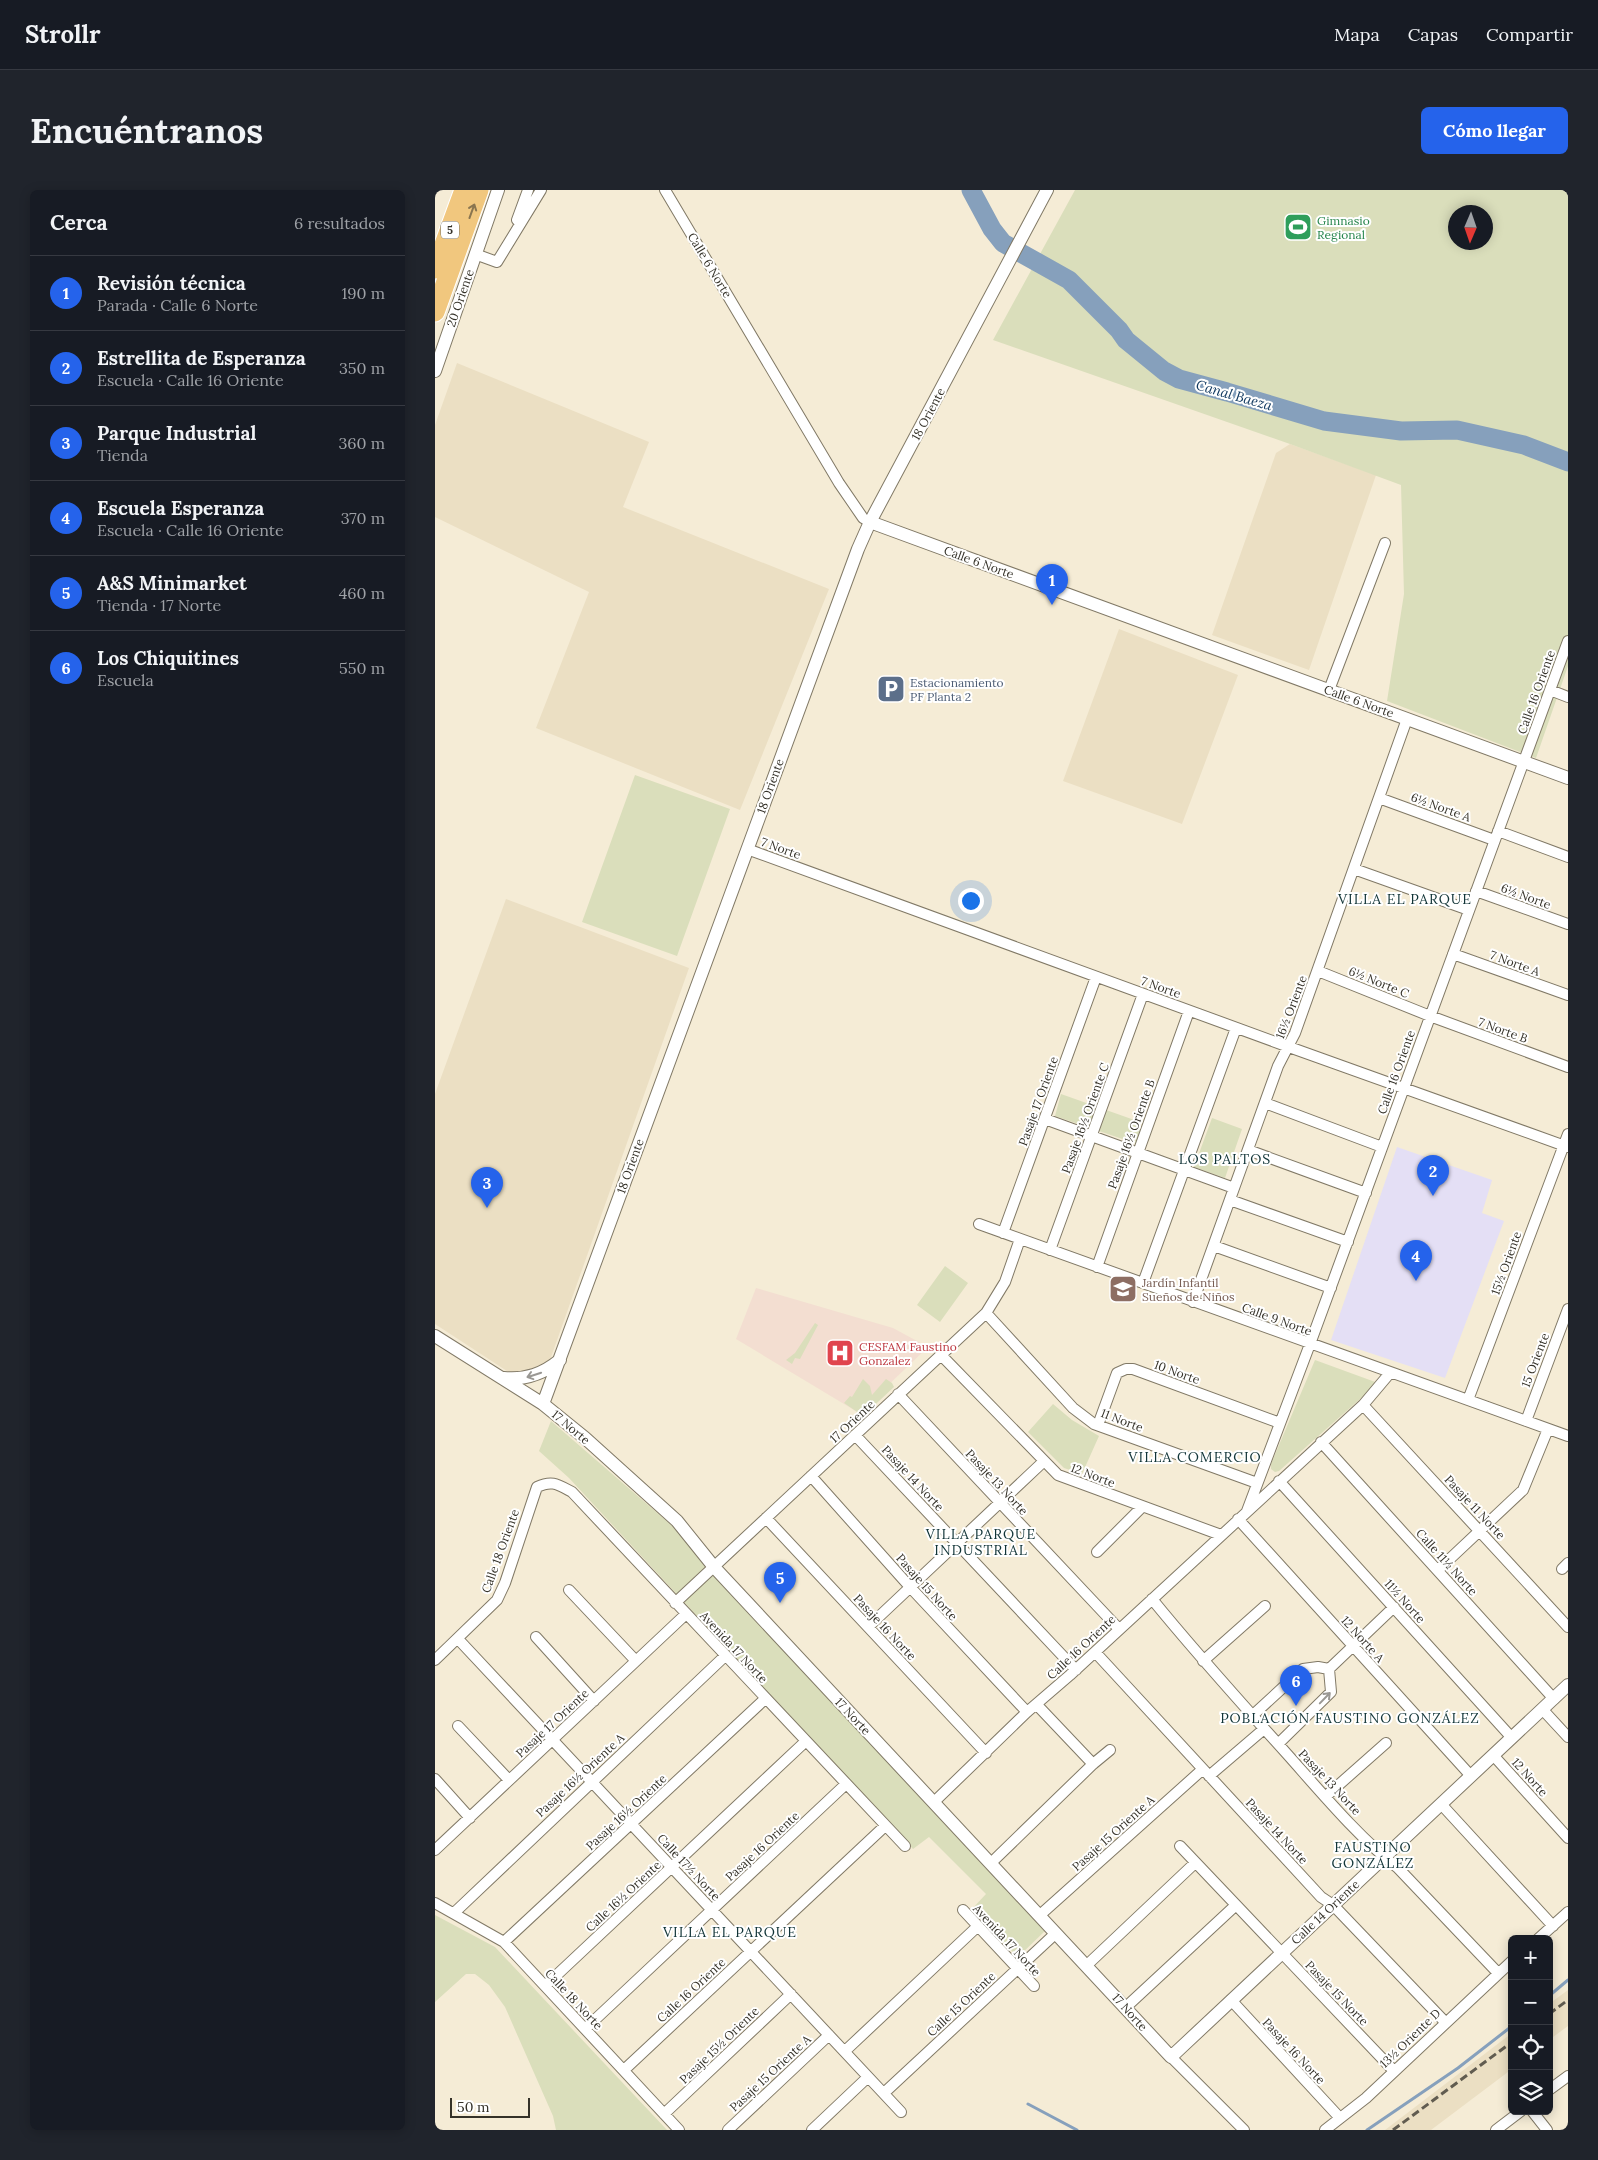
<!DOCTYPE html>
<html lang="es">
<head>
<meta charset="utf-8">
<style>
  :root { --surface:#171b24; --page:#20242c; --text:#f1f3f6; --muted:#9ea1a6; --line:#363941; --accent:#2563eb }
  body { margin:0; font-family:Lora,serif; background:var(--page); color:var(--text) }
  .controls { position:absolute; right:15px; bottom:15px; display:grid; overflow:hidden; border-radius:8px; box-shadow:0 2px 12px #0003 }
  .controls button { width:45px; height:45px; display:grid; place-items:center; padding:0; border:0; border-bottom:1px solid var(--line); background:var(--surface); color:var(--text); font:25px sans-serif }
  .compass { position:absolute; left:1013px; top:15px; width:45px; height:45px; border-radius:50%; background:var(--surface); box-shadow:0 2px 12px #0003; rotate:182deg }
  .scale { position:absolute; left:15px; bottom:12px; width:80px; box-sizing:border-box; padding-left:5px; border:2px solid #353229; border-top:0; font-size:14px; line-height:18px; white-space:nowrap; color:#353229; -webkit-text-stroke:4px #fff; paint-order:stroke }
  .you { position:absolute; left:535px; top:710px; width:18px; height:18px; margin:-12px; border:4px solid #fff; border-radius:50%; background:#1a73e8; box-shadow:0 0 0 8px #1a73e833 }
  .badge { display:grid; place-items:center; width:32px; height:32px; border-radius:50%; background:var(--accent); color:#fff; font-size:16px; font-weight:700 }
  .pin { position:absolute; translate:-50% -41px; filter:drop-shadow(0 1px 2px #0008) }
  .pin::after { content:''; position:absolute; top:26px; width:18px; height:15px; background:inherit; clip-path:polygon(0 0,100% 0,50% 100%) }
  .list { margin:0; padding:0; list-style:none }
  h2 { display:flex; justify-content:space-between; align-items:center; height:65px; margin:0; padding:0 20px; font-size:21px }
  h2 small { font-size:16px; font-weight:400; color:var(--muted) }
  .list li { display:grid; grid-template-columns:32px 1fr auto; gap:15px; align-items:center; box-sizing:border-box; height:75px; padding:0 20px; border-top:1px solid var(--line) }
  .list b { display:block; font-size:19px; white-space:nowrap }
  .list p { margin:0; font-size:16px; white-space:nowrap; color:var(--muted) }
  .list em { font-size:16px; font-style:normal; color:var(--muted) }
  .icon { flex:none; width:28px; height:28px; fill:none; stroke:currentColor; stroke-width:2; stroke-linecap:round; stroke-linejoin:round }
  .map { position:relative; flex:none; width:1133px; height:1940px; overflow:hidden; border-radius:8px }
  header { display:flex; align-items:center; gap:30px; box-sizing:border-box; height:70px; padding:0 25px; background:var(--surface); border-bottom:1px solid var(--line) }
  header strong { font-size:24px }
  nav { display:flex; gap:28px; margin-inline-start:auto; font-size:18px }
  .intro { display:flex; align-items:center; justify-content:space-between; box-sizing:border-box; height:120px; padding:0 30px }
  h1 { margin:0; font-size:35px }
  .button { padding:12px 22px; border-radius:8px; background:var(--accent); color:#fff; font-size:18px; font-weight:700 }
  main { display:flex; gap:30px; padding:0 30px }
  aside { flex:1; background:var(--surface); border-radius:8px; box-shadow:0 2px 12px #0003 }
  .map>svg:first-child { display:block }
  .built { fill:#ebdfc3 }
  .education { fill:#e4dff5 }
  .medical { fill:#f3ded1 }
  .green { fill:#dadebb; fill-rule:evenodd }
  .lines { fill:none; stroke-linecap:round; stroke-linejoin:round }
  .stream { stroke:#86a0bc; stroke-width:3 }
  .river { stroke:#86a0bc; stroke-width:19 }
  .minor-casing { stroke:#817966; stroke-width:12 }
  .tertiary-casing { stroke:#817966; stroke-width:14 }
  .motorway-casing { stroke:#fff; stroke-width:21 }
  .minor { stroke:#fff; stroke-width:10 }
  .tertiary { stroke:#fff; stroke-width:12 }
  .motorway { stroke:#f1c77e; stroke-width:19 }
  .rail { stroke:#615c50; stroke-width:3; stroke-dasharray:8 4; stroke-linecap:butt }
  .oneway { stroke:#8a754f }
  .oneway2 { stroke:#9a9894 }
  .labels { text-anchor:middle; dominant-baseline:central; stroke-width:4; stroke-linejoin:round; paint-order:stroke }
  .shield { fill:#fff; stroke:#727069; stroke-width:1 }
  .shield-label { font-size:11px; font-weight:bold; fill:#353229 }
  .leisure-label { font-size:12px; fill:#27864d; stroke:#fff; text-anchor:start }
  .street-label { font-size:12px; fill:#353229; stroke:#fff }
  .service-label { font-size:12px; fill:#4e5e75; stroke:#fff; text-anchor:start }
  .education-label { font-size:12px; fill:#785e54; stroke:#fff; text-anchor:start }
  .health-label { font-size:12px; fill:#be3a42; stroke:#fff; text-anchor:start }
  .water-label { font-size:14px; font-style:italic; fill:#113960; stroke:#fff }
  .neighbourhood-label { font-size:14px; letter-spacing:1px; fill:#113437; stroke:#fff }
</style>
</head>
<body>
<header>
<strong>Strollr</strong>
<nav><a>Mapa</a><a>Capas</a><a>Compartir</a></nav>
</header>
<div class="intro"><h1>Encuéntranos</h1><a class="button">Cómo llegar</a></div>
<main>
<aside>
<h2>Cerca<small>6 resultados</small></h2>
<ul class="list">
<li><span class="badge">1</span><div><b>Revisión técnica</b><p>Parada · Calle 6 Norte</p></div><em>190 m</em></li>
<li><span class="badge">2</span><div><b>Estrellita de Esperanza</b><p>Escuela · Calle 16 Oriente</p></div><em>350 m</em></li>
<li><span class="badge">3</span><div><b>Parque Industrial</b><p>Tienda</p></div><em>360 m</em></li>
<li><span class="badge">4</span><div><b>Escuela Esperanza</b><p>Escuela · Calle 16 Oriente</p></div><em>370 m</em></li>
<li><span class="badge">5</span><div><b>A&amp;S Minimarket</b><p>Tienda · 17 Norte</p></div><em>460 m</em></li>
<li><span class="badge">6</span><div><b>Los Chiquitines</b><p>Escuela</p></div><em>550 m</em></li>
</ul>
</aside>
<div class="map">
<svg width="1133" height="1940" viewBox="0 0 1133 1940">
  <rect width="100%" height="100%" fill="#f5ecd6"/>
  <path class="built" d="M 22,173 L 214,252 L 188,317 L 394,399 L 305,620 L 101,538 L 154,402 L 0,327 L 0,235 Z
    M 855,254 L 941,285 L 874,480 L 777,445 L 841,263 Z
    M 684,439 L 803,485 L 747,634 L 628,591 Z
    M 71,709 L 254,778 L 115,1170 L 96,1182 L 75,1183 L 0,1134 L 0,904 Z
    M 1133,1800 L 1133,1836 L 1114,1850 L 1114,1814 Z
    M 1077,1843 L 1077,1879 L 996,1940 L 950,1940 Z"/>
  <path class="education" d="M 962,957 L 1057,990 L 1047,1023 L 1069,1031 L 1010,1188 L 896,1150 Z"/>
  <path class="medical" d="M 321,1098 L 458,1138 L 493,1157 L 424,1223 L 301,1149 Z"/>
  <path class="green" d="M 640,0 L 1133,0 L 1133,476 L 1101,568 L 952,511 L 969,404 L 966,295 L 855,254 L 558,150 ZM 1021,22 L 1050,22 L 1050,52 L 1021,52 Z
    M 200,585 L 295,619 L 242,766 L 147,732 Z
    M 626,904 L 705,932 L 705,955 L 620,926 Z
    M 777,928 L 807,939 L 790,988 L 759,977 Z
    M 510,1076 L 533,1093 L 505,1132 L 482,1115 Z
    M 380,1133 L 383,1135 L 365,1169 L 360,1168 L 357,1174 L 351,1170 L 360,1163 Z
    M 880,1170 L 943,1193 L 844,1281 L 840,1282 L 836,1279 L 836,1274 Z
    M 428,1189 L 435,1196 L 437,1205 L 451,1189 L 457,1193 L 459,1197 L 428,1226 L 409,1213 L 415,1206 L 417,1207 Z
    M 618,1214 L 637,1230 L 664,1246 L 647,1284 L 629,1278 L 593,1242 Z
    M 116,1231 L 242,1340 L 610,1741 L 583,1767 L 536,1720 L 551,1704 L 494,1647 L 478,1659 L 134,1288 L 104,1261 Z
    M 0,1725 L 60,1757 L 232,1940 L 121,1940 L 118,1926 L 70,1817 L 54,1795 L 40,1784 L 31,1784 L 0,1812 Z"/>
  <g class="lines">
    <path class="stream" d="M 1114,1806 L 1133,1790
      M 593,1914 L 642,1940
      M 932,1940 L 1023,1878 L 1077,1836"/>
    <path class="river" d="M 536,0 L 557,39 L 568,53 L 634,90 L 684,140 L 691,150 L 729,181 L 744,189 L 792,202 L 889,231 L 966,241 L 1022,240 L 1089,255 L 1133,272"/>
    <defs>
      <path id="minor" d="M 230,0 L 404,293 L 428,328 L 435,332
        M 82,30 L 93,0
        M 40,64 L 62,72 L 106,0
        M 894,500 L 950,353
        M 1115,500 L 1133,507
        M 944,608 L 1059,650
        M 1063,641 L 1133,667
        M 312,659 L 854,857 L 1133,957
        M 919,679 L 1034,720
        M 1041,701 L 1133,734
        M 1018,764 L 1133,805
        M 883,781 L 995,826 L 1133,877
        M 830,913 L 947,957
        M 610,929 L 799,998
        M 813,960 L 931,1003
        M 795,1010 L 913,1052
        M 544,1034 L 1133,1246
        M 568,1043 L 661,787
        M 779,1056 L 896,1098
        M 615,1060 L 708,804
        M 662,1077 L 754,821
        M 708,1093 L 801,838
        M 758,1112 L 843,876 L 860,843 L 972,529
        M 551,1123 L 638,1218 L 659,1234 L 822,1293
        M 506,1165 L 623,1285 L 786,1345
        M 463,1204 L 684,1439
        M 1033,1210 L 1133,944
        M 928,1215 L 1133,1437
        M 1091,1231 L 1133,1119
        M 663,1235 L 682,1183 L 691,1179 L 698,1179 L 845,1233
        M 420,1245 L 641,1480
        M 886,1252 L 1119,1509
        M 376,1286 L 475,1397 L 592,1522
        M 844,1291 L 1077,1548
        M 812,1321 L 875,1154 L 1133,451
        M 331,1328 L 551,1563
        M 803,1329 L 1036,1586
        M 662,1362 L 707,1317
        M 1127,1379 L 1133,1373
        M 1003,1380 L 1088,1300 L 1113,1239
        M 134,1400 L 201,1471
        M 717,1409 C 760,1462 806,1513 852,1564 C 885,1601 924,1648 963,1678 L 1063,1783
        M 240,1413 L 551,1123 L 570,1092 L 585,1049
        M 433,1437 L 608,1272
        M 101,1447 L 159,1511
        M 23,1449 L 466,1922
        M 660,1462 L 886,1707 L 898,1715 L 1010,1832
        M 0,1470 L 62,1410 L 70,1393 L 102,1297 C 117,1290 122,1294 137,1302 L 470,1656
        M 768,1471 L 830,1416
        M 894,1479 L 959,1417
        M 602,1515 L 658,1574
        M 1108,1520 L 1133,1547
        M 817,1526 L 868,1479 L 883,1477 L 894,1479
        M 23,1536 L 74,1590
        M 843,1554 L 896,1502 L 894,1479
        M 1058,1565 L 1133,1648
        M 774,1586 L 829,1539
        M 0,1589 L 35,1628
        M 890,1607 L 951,1553
        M 499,1612 L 592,1522 L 635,1485 L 928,1215 L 955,1183
        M 1006,1614 L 1118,1736
        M 745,1656 L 959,1881
        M 0,1660 L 251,1424
        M 556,1673 L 658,1574 L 675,1560
        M 0,1713 L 69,1752 L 244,1940
        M 528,1720 L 599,1796
        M 19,1723 L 290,1466
        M 605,1725 L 768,1579
        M 1103,1749 L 1133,1722
        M 69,1752 L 330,1509
        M 652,1775 L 760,1673
        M 110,1796 L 371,1551
        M 796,1810 L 905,1928
        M 691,1817 L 801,1715
        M 150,1839 L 411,1594
        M 410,1861 L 543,1736
        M 736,1867 L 809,1940
        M 189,1880 L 450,1636
        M 1114,1900 L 1133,1886
        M 449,1903 L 621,1743
        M 1097,1921 L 1112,1940
        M 229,1924 L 356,1804
        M 293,1940 L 394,1845
        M 377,1940 L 433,1887
        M 890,1940 L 931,1908 L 1077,1771
        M 1061,1940 L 1086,1921"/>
      <path id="tertiary" d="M 0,181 L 63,0
        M 435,332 L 1133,588
        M 0,1146 L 108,1214 L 150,1248 L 242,1331 L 279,1377 L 736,1867 L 1133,1495
        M 69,1188 C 91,1190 108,1184 125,1170
        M 108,1214 L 423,359 L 435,332 L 612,0"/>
      <path id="motorway" d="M 0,79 L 29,0
        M 0,122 L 44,0"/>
    </defs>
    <use href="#minor" class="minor-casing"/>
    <use href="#tertiary" class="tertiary-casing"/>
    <use href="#motorway" class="motorway-casing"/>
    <use href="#minor" class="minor"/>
    <use href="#tertiary" class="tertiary"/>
    <use href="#motorway" class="motorway"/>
    <path class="rail" d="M 1114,1824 L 1133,1810
      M 958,1940 L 1077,1852"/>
  </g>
  <defs><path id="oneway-shaft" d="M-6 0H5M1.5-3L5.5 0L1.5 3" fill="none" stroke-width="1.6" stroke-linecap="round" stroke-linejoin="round" transform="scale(1.25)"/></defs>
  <use class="oneway" href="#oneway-shaft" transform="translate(37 21) rotate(-70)"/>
  <g class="oneway2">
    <use href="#oneway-shaft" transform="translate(99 1185) rotate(162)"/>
    <use href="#oneway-shaft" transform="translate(890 1508) rotate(-46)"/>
  </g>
  <defs>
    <symbol id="stadium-square" viewBox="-11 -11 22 22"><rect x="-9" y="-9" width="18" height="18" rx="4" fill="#2e9e5b" stroke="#fff"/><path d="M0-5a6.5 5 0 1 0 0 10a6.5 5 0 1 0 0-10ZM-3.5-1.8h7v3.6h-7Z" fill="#fff"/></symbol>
    <symbol id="parking-square" viewBox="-11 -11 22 22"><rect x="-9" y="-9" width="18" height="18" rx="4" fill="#5c6f8a" stroke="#fff"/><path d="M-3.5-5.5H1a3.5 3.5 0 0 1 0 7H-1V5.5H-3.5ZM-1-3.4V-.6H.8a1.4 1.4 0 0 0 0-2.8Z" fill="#fff"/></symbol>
    <symbol id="school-square" viewBox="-11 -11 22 22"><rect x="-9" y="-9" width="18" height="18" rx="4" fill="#8d6e63" stroke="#fff"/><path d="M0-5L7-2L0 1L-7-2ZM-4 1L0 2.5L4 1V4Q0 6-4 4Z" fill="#fff"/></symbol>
    <symbol id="hospital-square" viewBox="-11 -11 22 22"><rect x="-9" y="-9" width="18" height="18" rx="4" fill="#e0444e" stroke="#fff"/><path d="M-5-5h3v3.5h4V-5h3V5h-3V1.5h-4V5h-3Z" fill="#fff"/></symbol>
  </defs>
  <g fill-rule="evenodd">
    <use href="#stadium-square" x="847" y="21" width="32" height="32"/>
    <use href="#parking-square" x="440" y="483" width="32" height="32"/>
    <use href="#school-square" x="672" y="1083" width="32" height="32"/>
    <use href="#hospital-square" x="389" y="1147" width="32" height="32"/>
  </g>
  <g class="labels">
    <rect class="shield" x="6" y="31.5" width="18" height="17" rx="4"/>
    <g class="shield-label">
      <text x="15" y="40">5</text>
    </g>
    <g class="leisure-label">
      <text x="882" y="30">Gimnasio<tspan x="882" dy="14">Regional</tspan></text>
    </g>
    <g class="street-label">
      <text transform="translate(275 75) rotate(59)">Calle 6 Norte</text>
      <text transform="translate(25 108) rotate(-71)">20 Oriente</text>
      <text transform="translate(493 224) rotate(-62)">18 Oriente</text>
      <text transform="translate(544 372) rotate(20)">Calle 6 Norte</text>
      <text transform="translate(1101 502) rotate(-70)">Calle 16 Oriente</text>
      <text transform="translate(924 511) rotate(20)">Calle 6 Norte</text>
      <text transform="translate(335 596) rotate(-70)">18 Oriente</text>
      <text transform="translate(1006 617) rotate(20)">6½ Norte A</text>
      <text transform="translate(346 658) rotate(20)">7 Norte</text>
      <text transform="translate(1091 706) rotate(20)">6½ Norte</text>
      <text transform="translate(1080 773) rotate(20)">7 Norte A</text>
      <text transform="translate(944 792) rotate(22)">6½ Norte C</text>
      <text transform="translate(726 797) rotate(20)">7 Norte</text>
      <text transform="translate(856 817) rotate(-69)">16½ Oriente</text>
      <text transform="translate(1068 840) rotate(20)">7 Norte B</text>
      <text transform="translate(961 882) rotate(-70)">Calle 16 Oriente</text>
      <text transform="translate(603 911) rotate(-70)">Pasaje 17 Oriente</text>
      <text transform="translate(650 928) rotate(-70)">Pasaje 16½ Oriente C</text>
      <text transform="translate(696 944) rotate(-70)">Pasaje 16½ Oriente B</text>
      <text transform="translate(195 976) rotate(-70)">18 Oriente</text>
      <text transform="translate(1071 1073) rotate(-70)">15½ Oriente</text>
      <text transform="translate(842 1129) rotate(20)">Calle 9 Norte</text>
      <text transform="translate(1100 1170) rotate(-69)">15 Oriente</text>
      <text transform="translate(742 1182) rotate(20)">10 Norte</text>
      <text transform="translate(687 1230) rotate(21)">11 Norte</text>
      <text transform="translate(417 1231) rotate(-43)">17 Oriente</text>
      <text transform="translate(136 1237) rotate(40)">17 Norte</text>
      <text transform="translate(658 1285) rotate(21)">12 Norte</text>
      <text transform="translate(478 1288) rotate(47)">Pasaje 14 Norte</text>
      <text transform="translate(562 1292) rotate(47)">Pasaje 13 Norte</text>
      <text transform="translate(1040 1317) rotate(47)">Pasaje 11 Norte</text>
      <text transform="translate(65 1361) rotate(-70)">Calle 18 Oriente</text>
      <text transform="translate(1012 1372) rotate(48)">Calle 11½ Norte</text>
      <text transform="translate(492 1397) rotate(48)">Pasaje 15 Norte</text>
      <text transform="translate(970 1411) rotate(48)">11½ Norte</text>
      <text transform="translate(450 1437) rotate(47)">Pasaje 16 Norte</text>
      <text transform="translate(928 1449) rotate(48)">12 Norte A</text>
      <text transform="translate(299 1457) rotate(47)">Avenida 17 Norte</text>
      <text transform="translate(646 1457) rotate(-43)">Calle 16 Oriente</text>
      <text transform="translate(418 1526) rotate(47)">17 Norte</text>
      <text transform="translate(117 1533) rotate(-43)">Pasaje 17 Oriente</text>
      <text transform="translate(145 1585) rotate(-43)">Pasaje 16½ Oriente A</text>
      <text transform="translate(1095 1587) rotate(48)">12 Norte</text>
      <text transform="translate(895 1592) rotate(47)">Pasaje 13 Norte</text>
      <text transform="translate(191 1622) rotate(-43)">Pasaje 16½ Oriente</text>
      <text transform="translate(842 1641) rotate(47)">Pasaje 14 Norte</text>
      <text transform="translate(678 1643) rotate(-42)">Pasaje 15 Oriente A</text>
      <text transform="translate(327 1656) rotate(-43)">Pasaje 16 Oriente</text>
      <text transform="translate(254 1677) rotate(47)">Calle 17½ Norte</text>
      <text transform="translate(188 1706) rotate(-43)">Calle 16½ Oriente</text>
      <text transform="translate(890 1722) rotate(-43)">Calle 14 Oriente</text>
      <text transform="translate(572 1750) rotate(47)">Avenida 17 Norte</text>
      <text transform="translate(256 1800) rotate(-43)">Calle 16 Oriente</text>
      <text transform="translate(902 1803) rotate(46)">Pasaje 15 Norte</text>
      <text transform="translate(139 1809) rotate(47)">Calle 18 Norte</text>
      <text transform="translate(526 1814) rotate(-43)">Calle 15 Oriente</text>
      <text transform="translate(695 1822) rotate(48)">17 Norte</text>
      <text transform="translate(975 1848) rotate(-44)">13½ Oriente D</text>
      <text transform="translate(284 1855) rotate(-44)">Pasaje 15½ Oriente</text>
      <text transform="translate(859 1861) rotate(47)">Pasaje 16 Norte</text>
      <text transform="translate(335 1883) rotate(-43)">Pasaje 15 Oriente A</text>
    </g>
    <g class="service-label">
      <text x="475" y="492">Estacionamiento<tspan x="475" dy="14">PF Planta 2</tspan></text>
    </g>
    <g class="education-label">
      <text x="707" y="1092">Jardín Infantil<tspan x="707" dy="14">Sueños de Niños</tspan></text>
    </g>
    <g class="health-label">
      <text x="424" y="1156">CESFAM Faustino<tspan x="424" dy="14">Gonzalez</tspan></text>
    </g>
    <g class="water-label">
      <text transform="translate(799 205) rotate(16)">Canal Baeza</text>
    </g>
    <g class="neighbourhood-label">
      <text x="970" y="709">VILLA EL PARQUE</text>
      <text x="790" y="969">LOS PALTOS</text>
      <text x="760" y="1267">VILLA COMERCIO</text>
      <text x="546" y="1344">VILLA PARQUE<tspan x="546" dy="16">INDUSTRIAL</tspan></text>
      <text x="915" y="1528">POBLACIÓN FAUSTINO GONZÁLEZ</text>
      <text x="938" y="1657">FAUSTINO<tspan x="938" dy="16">GONZÁLEZ</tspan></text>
      <text x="295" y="1742">VILLA EL PARQUE</text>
    </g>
  </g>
</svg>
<div class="controls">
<button>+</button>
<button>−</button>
<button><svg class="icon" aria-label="locate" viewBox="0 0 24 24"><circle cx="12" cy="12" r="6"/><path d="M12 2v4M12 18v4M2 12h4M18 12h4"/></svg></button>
<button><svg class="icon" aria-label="layers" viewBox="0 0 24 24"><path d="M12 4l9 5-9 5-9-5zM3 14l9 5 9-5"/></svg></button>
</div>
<svg class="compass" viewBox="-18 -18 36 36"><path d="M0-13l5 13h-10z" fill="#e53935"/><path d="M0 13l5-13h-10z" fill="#9ea1a6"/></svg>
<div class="scale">50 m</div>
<div class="you"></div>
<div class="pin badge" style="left:617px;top:415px">1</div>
<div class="pin badge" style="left:998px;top:1006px">2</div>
<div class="pin badge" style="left:52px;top:1018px">3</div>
<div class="pin badge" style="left:981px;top:1091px">4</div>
<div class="pin badge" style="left:345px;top:1413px">5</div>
<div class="pin badge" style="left:861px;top:1516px">6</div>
</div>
</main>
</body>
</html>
